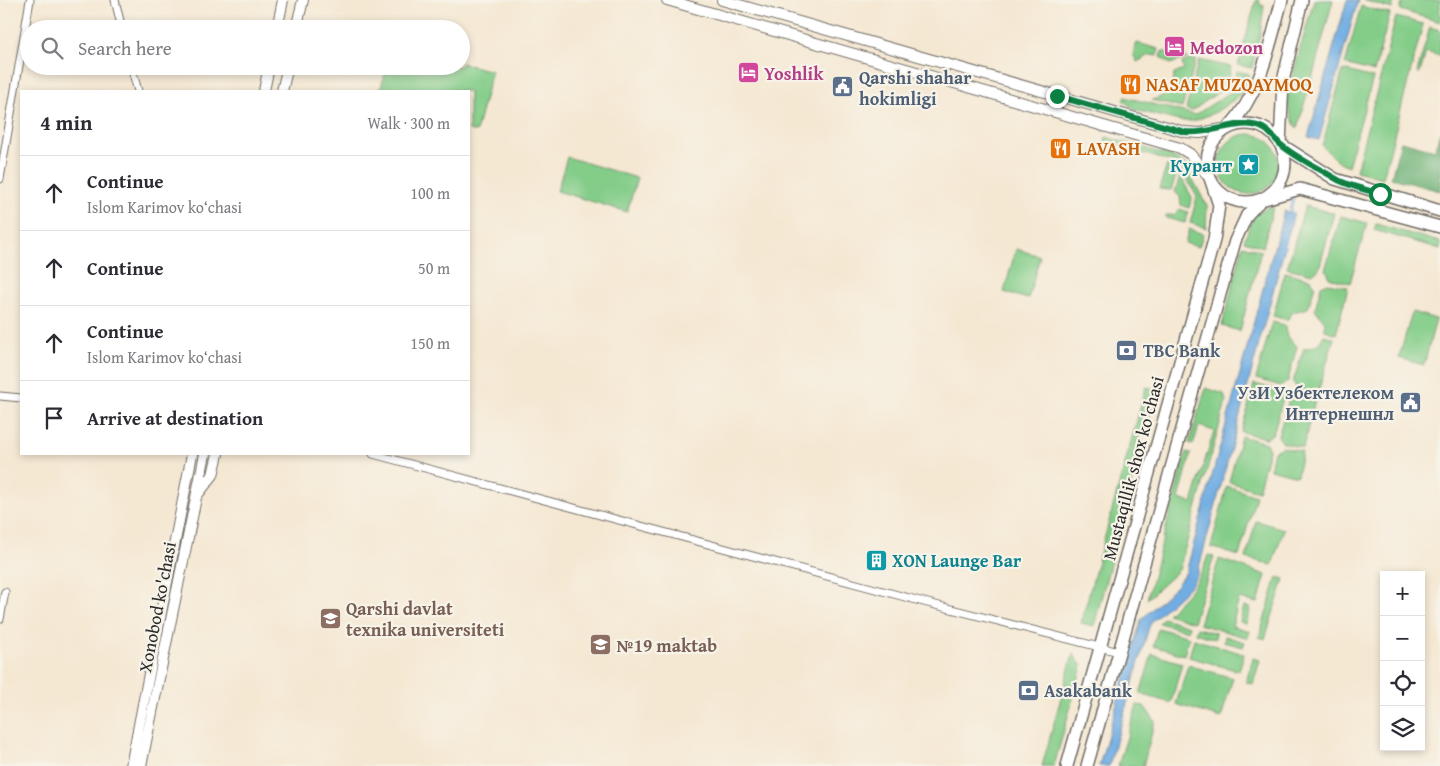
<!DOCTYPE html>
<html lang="en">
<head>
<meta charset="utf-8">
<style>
  :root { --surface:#fff; --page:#f2f2f3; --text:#2b2b33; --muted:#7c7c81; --line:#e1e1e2 }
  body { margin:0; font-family:"Gentium Book Plus",serif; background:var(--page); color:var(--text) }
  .controls { position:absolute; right:15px; bottom:15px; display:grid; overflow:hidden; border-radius:0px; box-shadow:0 2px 8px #0003 }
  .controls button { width:45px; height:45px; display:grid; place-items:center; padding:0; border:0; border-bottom:1px solid var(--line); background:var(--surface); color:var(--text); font:25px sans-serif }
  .stop { position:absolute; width:15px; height:15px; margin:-11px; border:4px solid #0b8043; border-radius:50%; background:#fff }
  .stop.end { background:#0b8043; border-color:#fff; box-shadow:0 1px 5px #0008 }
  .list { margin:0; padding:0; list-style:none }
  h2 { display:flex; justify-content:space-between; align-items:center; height:65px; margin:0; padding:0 20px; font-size:21px }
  h2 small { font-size:16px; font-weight:400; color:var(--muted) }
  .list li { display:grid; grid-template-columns:32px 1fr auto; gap:15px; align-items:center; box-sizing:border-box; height:75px; padding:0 20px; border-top:1px solid var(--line) }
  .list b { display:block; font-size:19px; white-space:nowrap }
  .list p { margin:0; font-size:16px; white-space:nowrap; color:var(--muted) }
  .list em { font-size:16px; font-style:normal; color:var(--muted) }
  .icon { flex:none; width:28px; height:28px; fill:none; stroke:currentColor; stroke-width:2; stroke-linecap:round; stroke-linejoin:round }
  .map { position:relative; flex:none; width:1440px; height:766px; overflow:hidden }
  .search { position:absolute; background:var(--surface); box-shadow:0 2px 8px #0003; left:20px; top:20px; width:450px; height:55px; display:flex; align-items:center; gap:12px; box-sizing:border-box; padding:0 18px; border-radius:28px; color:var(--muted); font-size:19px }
  .panel { position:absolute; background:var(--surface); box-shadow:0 2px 8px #0003; left:20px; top:90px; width:450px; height:365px; border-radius:0px }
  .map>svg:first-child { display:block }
  .green { fill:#84cd89; stroke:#587c5a }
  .forest { fill:#6bb075; stroke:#4b6e50 }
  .water { fill:#71ade3; stroke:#4e6c87 }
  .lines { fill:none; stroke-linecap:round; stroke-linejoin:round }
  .stream { stroke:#71ade3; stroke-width:2.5 }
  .street-casing { stroke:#726d66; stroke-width:9 }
  .secondary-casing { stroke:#726d66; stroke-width:12 }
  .primary-casing { stroke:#726d66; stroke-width:14 }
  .street { stroke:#fff; stroke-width:7 }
  .secondary { stroke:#fff; stroke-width:10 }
  .primary { stroke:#fff; stroke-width:11 }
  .route { stroke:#0b8043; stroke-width:6 }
  .labels { text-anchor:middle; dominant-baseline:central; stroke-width:4.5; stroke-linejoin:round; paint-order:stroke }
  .hotel-label { font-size:18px; font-weight:bold; fill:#b23c85; stroke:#f7f3e8; text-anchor:start }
  .service-label { font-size:18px; font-weight:bold; fill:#4e5e75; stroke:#f7f3e8; text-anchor:start }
  .food-label { font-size:18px; font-weight:bold; fill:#c56008; stroke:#f7f3e8; text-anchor:start }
  .culture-label { font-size:18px; font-weight:bold; fill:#0d838f; stroke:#f7f3e8; text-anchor:end }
  .street-label { font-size:18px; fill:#2b2b2b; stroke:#f7f3e8 }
  .education-label { font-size:18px; font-weight:bold; fill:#785e54; stroke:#f7f3e8; text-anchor:start }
</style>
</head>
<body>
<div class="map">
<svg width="1440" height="766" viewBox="0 0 1440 766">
  <rect width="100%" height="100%" fill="#f7f3e8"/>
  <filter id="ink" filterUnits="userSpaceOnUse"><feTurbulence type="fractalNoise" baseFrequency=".02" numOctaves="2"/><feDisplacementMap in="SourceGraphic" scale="10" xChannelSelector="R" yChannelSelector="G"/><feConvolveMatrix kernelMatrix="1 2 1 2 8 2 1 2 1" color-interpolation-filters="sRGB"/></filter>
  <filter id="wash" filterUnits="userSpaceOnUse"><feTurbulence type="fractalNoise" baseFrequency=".0096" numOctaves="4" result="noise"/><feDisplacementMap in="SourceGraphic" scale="20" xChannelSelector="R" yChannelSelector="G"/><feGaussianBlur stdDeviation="1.12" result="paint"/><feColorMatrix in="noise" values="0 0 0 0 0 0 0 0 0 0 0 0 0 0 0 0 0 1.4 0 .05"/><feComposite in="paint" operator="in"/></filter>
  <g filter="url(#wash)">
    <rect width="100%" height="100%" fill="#f5e8d3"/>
    <path class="green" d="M 1256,0 L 1260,0 L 1259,4 L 1264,6 L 1260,35 L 1252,68 L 1238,65 Z
      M 1314,0 L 1333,0 L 1310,86 L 1291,81 Z
      M 1363,0 L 1394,0 L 1392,9 Z
      M 1403,0 L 1440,0 L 1440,22 L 1400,10 Z
      M 1361,6 L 1390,14 L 1374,72 L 1345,64 Z
      M 1396,17 L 1423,24 L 1383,178 L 1356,171 Z
      M 1430,27 L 1440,30 L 1440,56 L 1426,52 L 1420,73 L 1417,73 Z
      M 1137,43 L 1159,49 L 1157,56 L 1150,55 L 1137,62 L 1133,54 Z
      M 1162,51 L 1188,58 L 1170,64 L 1161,57 Z
      M 1192,59 L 1196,60 L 1182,108 L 1152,100 C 1167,96 1174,89 1174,74 L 1184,70 L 1182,63 Z
      M 1199,60 L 1231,67 L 1227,86 L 1192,111 L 1186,109 Z
      M 461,63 L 492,71 L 476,132 L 469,130 L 469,91 L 380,91 L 387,66 L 461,66 Z
      M 1343,70 L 1373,78 L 1348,166 L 1336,160 L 1322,146 Z
      M 1237,71 L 1249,74 L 1245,89 L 1238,97 L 1216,112 L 1194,121 L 1179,121 L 1135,110 L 1123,100 L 1125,97 L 1195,115 L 1232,91 Z
      M 1289,86 L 1308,91 L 1297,129 C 1289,114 1286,103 1289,86 Z
      M1219 164a30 30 0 1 1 60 0a30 30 0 1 1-60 0Z
      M 1106,137 L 1172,156 L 1184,163 L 1207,206 L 1206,228 L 1190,223 L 1197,197 L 1179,164 L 1105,142 Z
      M 567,157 L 637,178 L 627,212 L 557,191 Z
      M 1167,165 L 1175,167 L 1177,173 L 1171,190 L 1159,189 Z
      M 1180,176 L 1192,197 L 1189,208 L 1181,205 L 1180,197 L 1175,192 Z
      M 1274,204 L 1263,247 L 1244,241 L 1254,215 Z
      M 1305,206 L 1334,213 L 1319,269 L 1312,274 L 1287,268 Z
      M 1180,209 L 1188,212 L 1185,223 L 1166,218 L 1166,215 L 1174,215 Z
      M 1341,216 L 1367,223 L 1350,283 L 1329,278 L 1328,273 L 1325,270 Z
      M 1376,224 L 1440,242 L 1440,249 L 1374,230 Z
      M 1189,229 L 1203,234 L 1199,247 L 1185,243 Z
      M 1243,245 L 1261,251 L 1240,331 L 1222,326 Z
      M 1016,249 L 1040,256 L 1028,299 L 1004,292 Z
      M 1285,272 L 1311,279 L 1315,286 L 1308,308 L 1293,312 L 1287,320 L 1273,316 Z
      M 1328,283 L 1348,287 L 1336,334 L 1325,330 L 1325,322 L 1315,309 L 1321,286 Z
      M 1412,312 L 1436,319 L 1424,365 L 1399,358 Z
      M 1272,322 L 1285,325 C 1285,336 1289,341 1297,346 L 1288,381 L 1281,386 L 1256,379 Z
      M 1324,335 L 1334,338 L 1317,396 L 1298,390 L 1293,382 L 1304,348 C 1314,348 1319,345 1324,335 Z
      M 1254,384 L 1279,390 L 1283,398 L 1273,434 L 1266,438 L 1241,432 Z
      M 1146,387 L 1158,390 L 1145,432 L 1141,431 L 1134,453 L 1139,454 L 1094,626 L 1081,623 Z
      M 1206,388 L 1224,394 L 1226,402 L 1179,570 L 1147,599 L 1186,452 L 1191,453 L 1179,499 L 1192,503 L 1214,431 L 1199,426 L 1193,445 L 1189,443 Z
      M 1296,395 L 1315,400 L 1303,448 L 1283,443 L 1278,436 L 1289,400 Z
      M 1241,436 L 1266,443 L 1269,450 L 1258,491 L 1229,482 Z
      M 1282,447 L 1302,452 L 1297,476 L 1270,469 L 1274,451 Z
      M 1227,486 L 1256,496 L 1239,556 L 1211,547 Z
      M 1256,521 L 1284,529 L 1272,565 L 1246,558 Z
      M 1208,555 L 1214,557 L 1193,622 L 1167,614 C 1188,594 1199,584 1208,555 Z
      M 1219,559 L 1266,575 L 1258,603 L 1239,599 L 1232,626 L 1250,631 L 1248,638 L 1199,624 Z
      M 1277,577 L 1284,579 L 1265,639 L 1259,637 Z
      M 1244,606 L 1251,608 L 1246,624 L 1240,622 Z
      M 1163,618 L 1189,626 L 1188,631 L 1159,623 Z
      M 1158,628 L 1189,637 L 1184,655 L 1153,646 Z
      M 1197,628 L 1216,633 L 1215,639 L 1195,633 Z
      M 1225,636 L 1245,642 L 1243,647 L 1224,642 Z
      M 1194,639 L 1244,654 L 1239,671 L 1189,657 Z
      M 1073,654 L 1082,666 L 1054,766 L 1042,766 Z
      M 1152,654 L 1182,663 L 1171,703 L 1140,694 Z
      M 1253,658 L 1260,660 L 1253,684 L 1246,682 Z
      M 1188,665 L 1233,678 L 1221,718 L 1176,704 Z
      M 1137,705 L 1144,706 L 1155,721 L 1143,766 L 1118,766 Z"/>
    <path class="forest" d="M 1440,132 L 1440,191 L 1391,178 L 1401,141 L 1435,150 Z"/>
    <path class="water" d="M 1347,0 L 1358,0 L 1319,140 L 1308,137 Z
      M 1284,211 L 1294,213 L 1197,575 L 1191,585 L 1153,620 L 1149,627 L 1109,766 L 1099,766 L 1141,620 L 1176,586 L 1186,572 Z"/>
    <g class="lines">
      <path class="stream" d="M 1289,215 L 1293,198"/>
    </g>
  </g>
  <g filter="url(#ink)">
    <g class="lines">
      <defs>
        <path id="street" d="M 115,0 L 122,29
          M 131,66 L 138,91
          M 0,179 L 30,0
          M 0,396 L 21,398
          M 373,454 L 920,601 L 1119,652
          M 0,619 L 5,592"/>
        <path id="secondary" d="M 667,0 L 1180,148 L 1190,154 L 1210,178
          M 722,0 L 1185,132 L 1200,133 L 1228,128
          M 277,29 L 283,0
          M 296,29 L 303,0
          M 264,91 L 269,66
          M 282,91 L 288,66
          M 198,494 L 213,475 L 218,454
          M 131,766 L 192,454
          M 141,766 L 205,454"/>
        <path id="primary" d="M 1302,0 L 1283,81 L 1280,144 L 1335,179 L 1440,211
          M1207 163a39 39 0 1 1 78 0a39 39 0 1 1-78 0Z
          M 1228,128 C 1262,92 1269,46 1282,0
          M 1067,766 L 1214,240 L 1219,205 L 1210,178
          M 1087,766 L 1235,241 L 1247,215 L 1261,200 L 1300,189 L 1440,227"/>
      </defs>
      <use href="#street" class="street-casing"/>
      <use href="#secondary" class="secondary-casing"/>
      <use href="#primary" class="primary-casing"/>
      <use href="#street" class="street"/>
      <use href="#secondary" class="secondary"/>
      <use href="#primary" class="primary"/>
    </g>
  </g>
  <g class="lines" filter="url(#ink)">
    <path class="route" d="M 1057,96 L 1185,132 C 1208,135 1235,121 1253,125 C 1267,127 1271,135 1280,144 C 1295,157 1316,167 1333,177 C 1346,186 1365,189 1380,194"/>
  </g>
  <defs>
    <symbol id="hotel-square" viewBox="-11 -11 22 22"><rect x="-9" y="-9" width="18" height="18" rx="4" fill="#d1479c" stroke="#f7f3e8"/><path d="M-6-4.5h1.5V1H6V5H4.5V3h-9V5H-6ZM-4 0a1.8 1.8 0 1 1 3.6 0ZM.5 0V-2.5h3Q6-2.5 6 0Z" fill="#fff"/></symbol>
    <symbol id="restaurant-square" viewBox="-11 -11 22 22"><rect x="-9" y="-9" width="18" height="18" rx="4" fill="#e8710a" stroke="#f7f3e8"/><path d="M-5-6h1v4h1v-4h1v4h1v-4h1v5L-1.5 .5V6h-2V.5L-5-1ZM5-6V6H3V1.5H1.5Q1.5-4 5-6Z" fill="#fff"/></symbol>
    <symbol id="civic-square" viewBox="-11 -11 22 22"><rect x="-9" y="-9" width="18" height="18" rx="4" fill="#5c6f8a" stroke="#f7f3e8"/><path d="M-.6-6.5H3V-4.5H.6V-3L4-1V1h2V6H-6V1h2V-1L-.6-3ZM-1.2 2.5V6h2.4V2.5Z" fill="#fff"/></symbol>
    <symbol id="sight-square" viewBox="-11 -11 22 22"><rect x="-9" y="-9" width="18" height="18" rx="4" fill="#0f9aa8" stroke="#f7f3e8"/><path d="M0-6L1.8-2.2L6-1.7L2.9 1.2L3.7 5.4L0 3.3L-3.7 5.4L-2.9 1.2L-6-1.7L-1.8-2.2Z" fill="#fff"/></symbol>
    <symbol id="bank-square" viewBox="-11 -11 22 22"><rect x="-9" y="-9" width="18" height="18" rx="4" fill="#5c6f8a" stroke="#f7f3e8"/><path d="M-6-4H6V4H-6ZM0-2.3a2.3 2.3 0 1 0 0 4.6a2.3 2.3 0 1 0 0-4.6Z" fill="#fff"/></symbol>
    <symbol id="building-square" viewBox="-11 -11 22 22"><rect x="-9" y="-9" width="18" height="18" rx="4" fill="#0f9aa8" stroke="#f7f3e8"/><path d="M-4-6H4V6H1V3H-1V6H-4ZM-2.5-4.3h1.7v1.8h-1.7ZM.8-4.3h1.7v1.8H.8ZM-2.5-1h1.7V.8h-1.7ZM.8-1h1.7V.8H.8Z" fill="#fff"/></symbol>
    <symbol id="university-square" viewBox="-11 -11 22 22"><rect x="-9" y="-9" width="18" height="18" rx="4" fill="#8d6e63" stroke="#f7f3e8"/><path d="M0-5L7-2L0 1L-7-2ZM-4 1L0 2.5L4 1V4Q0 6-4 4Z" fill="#fff"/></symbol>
    <symbol id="school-square" viewBox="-11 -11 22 22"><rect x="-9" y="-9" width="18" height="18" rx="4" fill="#8d6e63" stroke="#f7f3e8"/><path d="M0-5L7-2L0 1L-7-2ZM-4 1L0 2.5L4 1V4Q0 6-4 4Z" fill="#fff"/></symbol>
  </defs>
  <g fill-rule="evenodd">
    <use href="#hotel-square" x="1162" y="34" width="25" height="25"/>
    <use href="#hotel-square" x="736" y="60" width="25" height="25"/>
    <use href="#restaurant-square" x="1118" y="72" width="25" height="25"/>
    <use href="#civic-square" x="830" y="74" width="25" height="25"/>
    <use href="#restaurant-square" x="1048" y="136" width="25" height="25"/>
    <use href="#sight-square" x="1236" y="152" width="25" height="25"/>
    <use href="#bank-square" x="1114" y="338" width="25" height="25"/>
    <use href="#civic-square" x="1398" y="390" width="25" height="25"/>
    <use href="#building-square" x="864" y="548" width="25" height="25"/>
    <use href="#university-square" x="318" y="606" width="25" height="25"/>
    <use href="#school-square" x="588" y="632" width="25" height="25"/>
    <use href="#bank-square" x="1016" y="678" width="25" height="25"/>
  </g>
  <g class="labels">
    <g class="hotel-label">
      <text x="1190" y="47">Medozon</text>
      <text x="764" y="73">Yoshlik</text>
    </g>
    <g class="service-label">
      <text x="859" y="77">Qarshi shahar<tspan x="859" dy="21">hokimligi</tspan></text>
      <text x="1143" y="350">TBC Bank</text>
      <text x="1394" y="392" text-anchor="end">УзИ Узбектелеком<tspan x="1394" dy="21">Интернешнл</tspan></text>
      <text x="1044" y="690">Asakabank</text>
    </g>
    <g class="food-label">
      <text x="1146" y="84">NASAF MUZQAYMOQ</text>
      <text x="1077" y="148">LAVASH</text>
    </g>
    <g class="culture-label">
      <text x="1232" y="165">Курант</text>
      <text x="892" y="560" text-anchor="start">XON Launge Bar</text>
    </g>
    <g class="street-label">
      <text transform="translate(1133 468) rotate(-75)">Mustaqillik shox ko'chasi</text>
      <text transform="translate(157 607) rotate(-79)">Xonobod ko'chasi</text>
    </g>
    <g class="education-label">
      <text x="346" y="608">Qarshi davlat<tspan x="346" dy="21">texnika universiteti</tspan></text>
      <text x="616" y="645">№19 maktab</text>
    </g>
  </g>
</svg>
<div class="controls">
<button>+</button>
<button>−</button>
<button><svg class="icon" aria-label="locate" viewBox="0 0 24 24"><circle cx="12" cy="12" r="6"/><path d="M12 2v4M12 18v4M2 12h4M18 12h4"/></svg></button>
<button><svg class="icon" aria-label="layers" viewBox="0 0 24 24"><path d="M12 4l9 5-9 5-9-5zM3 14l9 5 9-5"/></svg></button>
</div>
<div class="stop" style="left:1380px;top:194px"></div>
<div class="stop end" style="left:1057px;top:96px"></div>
<div class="search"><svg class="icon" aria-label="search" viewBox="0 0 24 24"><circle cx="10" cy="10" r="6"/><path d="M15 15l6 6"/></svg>Search here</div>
<section class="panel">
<h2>4 min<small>Walk · 300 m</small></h2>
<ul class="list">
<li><svg class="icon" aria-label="ahead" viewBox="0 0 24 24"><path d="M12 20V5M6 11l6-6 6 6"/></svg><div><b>Continue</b><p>Islom Karimov ko‘chasi</p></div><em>100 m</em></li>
<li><svg class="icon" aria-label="ahead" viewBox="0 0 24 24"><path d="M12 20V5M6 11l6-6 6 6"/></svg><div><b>Continue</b></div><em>50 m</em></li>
<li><svg class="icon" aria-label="ahead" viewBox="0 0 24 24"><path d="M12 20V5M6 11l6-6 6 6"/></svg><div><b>Continue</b><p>Islom Karimov ko‘chasi</p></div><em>150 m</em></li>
<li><svg class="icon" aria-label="arrive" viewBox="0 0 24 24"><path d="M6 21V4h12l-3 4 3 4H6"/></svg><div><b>Arrive at destination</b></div></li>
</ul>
</section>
</div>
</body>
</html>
